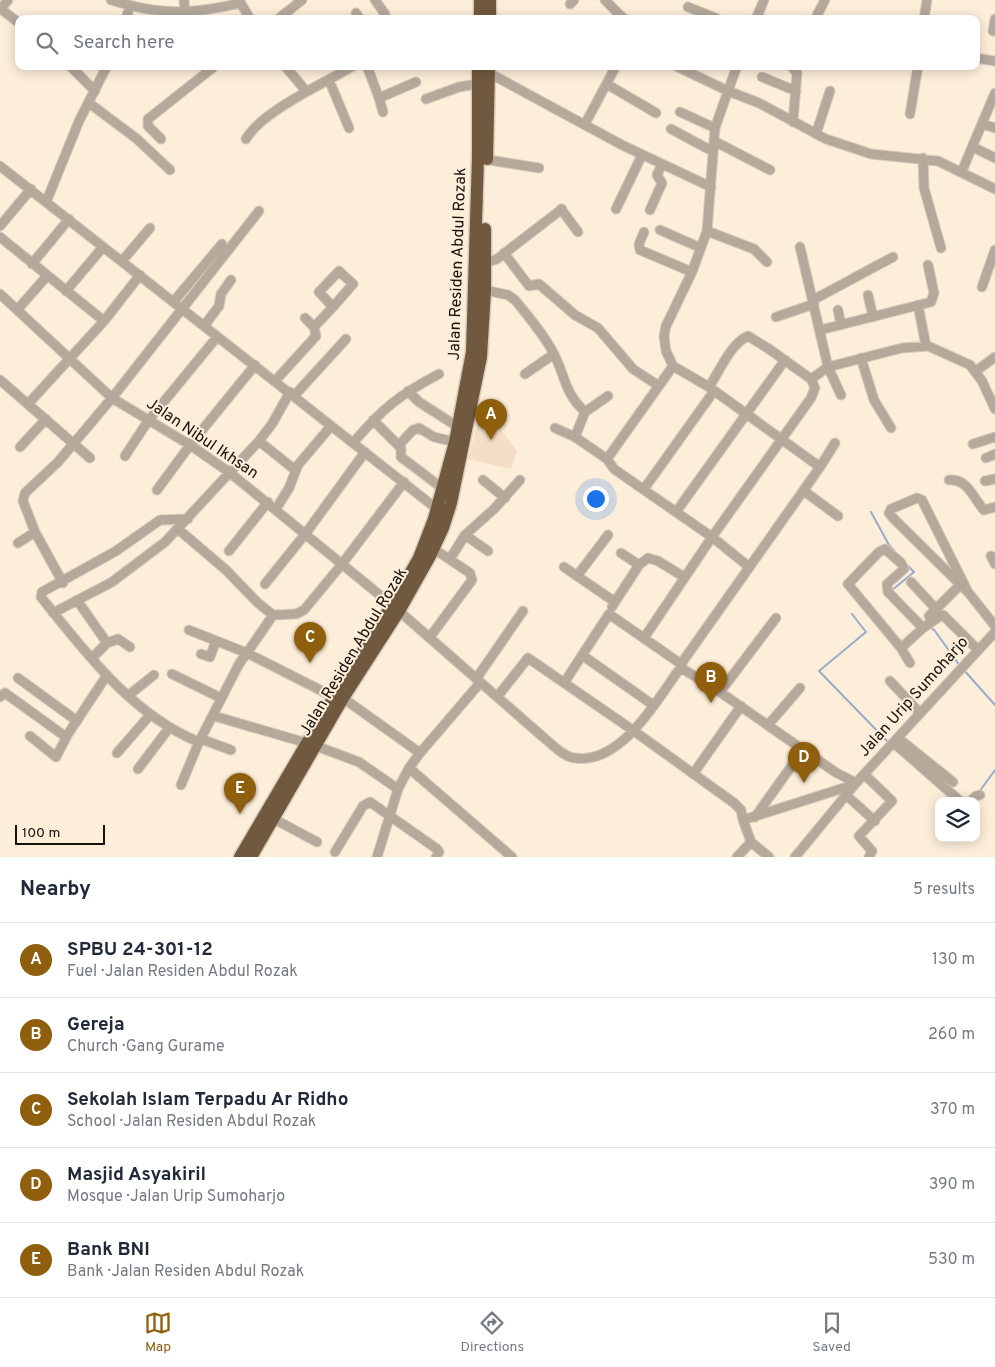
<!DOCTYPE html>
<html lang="en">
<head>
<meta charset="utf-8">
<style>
  :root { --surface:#fff; --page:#f2f2f3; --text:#1f2937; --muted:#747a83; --line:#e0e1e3; --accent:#905f0d }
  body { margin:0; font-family:Overpass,sans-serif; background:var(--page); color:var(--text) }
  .controls { position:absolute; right:15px; bottom:15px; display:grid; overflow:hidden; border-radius:10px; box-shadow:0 2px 12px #0003 }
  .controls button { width:45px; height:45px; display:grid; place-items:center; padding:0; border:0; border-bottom:1px solid var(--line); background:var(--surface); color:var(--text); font:25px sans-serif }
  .scale { position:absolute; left:15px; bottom:12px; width:90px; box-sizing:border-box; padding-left:5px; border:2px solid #16110b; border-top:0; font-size:14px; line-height:18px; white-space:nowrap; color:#16110b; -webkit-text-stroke:4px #fdeeda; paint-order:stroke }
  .you { position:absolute; left:595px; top:498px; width:18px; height:18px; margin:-12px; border:4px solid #fff; border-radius:50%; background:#1a73e8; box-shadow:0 0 0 8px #1a73e833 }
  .badge { display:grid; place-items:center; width:32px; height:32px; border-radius:50%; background:var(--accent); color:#fff; font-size:16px; font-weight:700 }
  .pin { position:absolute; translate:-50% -41px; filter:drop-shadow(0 1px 2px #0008) }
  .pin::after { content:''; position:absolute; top:26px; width:18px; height:15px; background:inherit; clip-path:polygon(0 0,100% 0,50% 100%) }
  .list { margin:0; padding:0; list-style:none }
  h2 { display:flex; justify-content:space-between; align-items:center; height:65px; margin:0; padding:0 20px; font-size:21px }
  h2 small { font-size:16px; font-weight:400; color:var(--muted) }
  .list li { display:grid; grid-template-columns:32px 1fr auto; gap:15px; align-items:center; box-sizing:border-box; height:75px; padding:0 20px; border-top:1px solid var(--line) }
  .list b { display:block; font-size:19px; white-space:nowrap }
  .list p { margin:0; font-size:16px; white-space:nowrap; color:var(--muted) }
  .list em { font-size:16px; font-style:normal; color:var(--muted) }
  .icon { flex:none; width:28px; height:28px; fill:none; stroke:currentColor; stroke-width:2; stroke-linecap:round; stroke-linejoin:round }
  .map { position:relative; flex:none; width:995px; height:857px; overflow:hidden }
  .search { position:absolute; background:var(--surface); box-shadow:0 2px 12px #0003; left:15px; right:15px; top:15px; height:55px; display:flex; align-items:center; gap:12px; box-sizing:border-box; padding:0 18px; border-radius:10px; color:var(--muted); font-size:19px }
  .sheet { height:440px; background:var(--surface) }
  nav { display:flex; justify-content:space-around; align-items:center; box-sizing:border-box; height:70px; border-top:1px solid var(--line); background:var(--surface); font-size:14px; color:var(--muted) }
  nav a { display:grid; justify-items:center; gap:2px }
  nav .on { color:var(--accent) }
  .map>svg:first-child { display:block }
  .built { fill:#f4dfc6 }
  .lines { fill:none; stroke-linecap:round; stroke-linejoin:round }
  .stream { stroke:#99abca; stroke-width:2 }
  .minor-casing { stroke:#d8cbb9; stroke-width:11 }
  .highway-casing { stroke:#d8cbb9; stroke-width:15 }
  .minor { stroke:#b5a99c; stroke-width:9 }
  .highway { stroke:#70593e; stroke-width:12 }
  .labels { text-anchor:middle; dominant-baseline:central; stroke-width:4; stroke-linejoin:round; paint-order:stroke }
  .street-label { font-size:16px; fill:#16110b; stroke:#fdeeda }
</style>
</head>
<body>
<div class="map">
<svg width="995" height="857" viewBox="0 0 995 857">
  <rect width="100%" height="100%" fill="#fdeeda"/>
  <path class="built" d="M 480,414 L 500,429 L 517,451 L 511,469 L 468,459 Z"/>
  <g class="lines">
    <path class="stream" d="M 871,512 L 889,545 L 898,555
      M 891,591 L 914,572 L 906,564
      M 852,614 L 866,632 L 819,671 L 888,742
      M 918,617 L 925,624
      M 929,626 L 935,631 L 960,666
      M 963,669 L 995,705
      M 979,792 L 995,770"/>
    <defs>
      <path id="minor" d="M 111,0 C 158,15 192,15 240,3
        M 184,0 L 185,13
        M 239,0 L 250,19
        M 375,0 L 385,14
        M 605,0 L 624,19
        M 570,4 L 574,0
        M 688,7 L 718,19
        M 1,9 L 19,23
        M 0,10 L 8,0
        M 356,13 L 360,19
        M 126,19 L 130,5
        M 278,19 L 302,0
        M 756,19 L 764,0
        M 815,19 L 825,0
        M 924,19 L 927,0
        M 993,31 L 995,19
        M 976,58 L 995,61
        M 70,66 L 95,91
        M 285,66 L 306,91
        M 367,66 L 379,98 L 416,82
        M 676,66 L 728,91 L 737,66
        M 791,66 L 797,73 L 793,122
        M 489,73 L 622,145 L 711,187
        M 762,77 L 796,91
        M 329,80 L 349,128
        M 606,86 L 610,86 L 656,113
        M 379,98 L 383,112
        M 426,99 L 459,87 L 478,84
        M 89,103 L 137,139 L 170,170
        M 680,112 L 715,128
        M 910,114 L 918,66
        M 585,124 L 616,66
        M 982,124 L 995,128
        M 671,129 L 712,151
        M 816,134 L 830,91
        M 161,139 L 148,126 L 148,119 L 215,66
        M 246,139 C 262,111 325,83 353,66
        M 714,141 L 770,170
        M 973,147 L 995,158
        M 923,158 L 924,188 L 941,248
        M 483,159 L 539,168
        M 0,166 L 437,509
        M 962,171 L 995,93
        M 47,200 L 79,121 L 107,66
        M 561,209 L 578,232
        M 616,209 L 642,155
        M 650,210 L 662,183 L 657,175 L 662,164
        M 0,226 L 31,189
        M 660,230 L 701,248
        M 707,231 L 754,249 L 767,262
        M 644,232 L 639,244 L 640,250 L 692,272
        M 0,237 L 104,321
        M 800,247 L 828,367 L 841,395
        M 504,253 L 529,286 L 539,284 L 575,315 L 598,328 L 633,369 L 659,386
        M 122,261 L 150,228
        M 485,263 L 497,259 L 562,209
        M 32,264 L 69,219
        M 982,287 L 995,250
        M 485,290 L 508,295 L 515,300 C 529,317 544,335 554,354 C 566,378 564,392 585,412 L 575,437
        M 66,291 L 103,247
        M 0,294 L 112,398 L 190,445 L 229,472 L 392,605
        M 868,295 L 873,317
        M 813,300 L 893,257
        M 174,301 L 222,244
        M 918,305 L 926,346
        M 17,310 L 47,276
        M 838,310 L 841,325
        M 776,317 L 814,304
        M 204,326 L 219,306 L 221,294 L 231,280
        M 314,327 L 333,307 L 319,292 L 339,271 L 353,284 L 333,307
        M 824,329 L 931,302 L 934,293 L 928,265
        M 861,358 L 874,400 L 891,428
        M 976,371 L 995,357
        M 525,374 L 554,354
        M 0,380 L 90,458
        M 275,381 L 316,336 L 314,327 L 305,318
        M 709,387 C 719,372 731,343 748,336 L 769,349 L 811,379
        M 408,391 L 419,402 L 458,427
        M 290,392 L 272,424 L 259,441 L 295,470
        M 294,396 L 346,339
        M 28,404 L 104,321 L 140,275
        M 585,412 L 608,396
        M 373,420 L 401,448 L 401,457 L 442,488
        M 555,428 L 575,437 L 607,459 L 614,469 L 712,537 L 748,566
        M 353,443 C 383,408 399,395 439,374
        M 973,444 L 995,437
        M 399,445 L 413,430 L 419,428 L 434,437 L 455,442
        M 20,447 L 46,419
        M 125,456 L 148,421 L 217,337
        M 986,458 L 995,454
        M 607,459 L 673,366
        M 820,467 L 835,443
        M 483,480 L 505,498
        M 949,480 C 968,478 974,500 984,510 L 995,507
        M 985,481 L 995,479
        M 644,489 L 714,391
        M 157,490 L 190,445 L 255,365
        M 804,491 L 838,516
        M 276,509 L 289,488 L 298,465 L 331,426
        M 676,512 L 785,360
        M 188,519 L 160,520 L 116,551 L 42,592 L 41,597 C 85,652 132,715 199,742 L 239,664 L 247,653 L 334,697
        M 178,529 L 226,570 L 257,602 L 273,615 L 247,653 L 189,630
        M 465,535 L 494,509 L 520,480
        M 18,543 L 35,532
        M 885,549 L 901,563 L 904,569 L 887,584 L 888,592 L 923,628 L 901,648 L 848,584 L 879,552 Z
        M 229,551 L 268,502
        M 621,553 L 639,565
        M 991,556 L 995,564
        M 450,559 L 465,535 L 488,551
        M 564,567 L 615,602 L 612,607
        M 577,576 L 608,535
        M 911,582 L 936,609
        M 63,583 L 35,532 L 23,501 L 25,493 L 58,462 L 112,398 L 259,211
        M 265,584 L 306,533 L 365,452
        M 968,592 L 922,500 L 917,498 L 891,509 L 889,513 L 893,518 L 968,592 L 995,626
        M 77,600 L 107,643 L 92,658
        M 615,602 L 639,565 L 648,558 L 658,561 L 684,577
        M 399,611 L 543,737 C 552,744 563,757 575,758 C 620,765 656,702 678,671 L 683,669 L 720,692 L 835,772 L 856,783
        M 53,613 L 112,582 L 165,542 L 259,441
        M 273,615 L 296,614 L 304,610 L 342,564 L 404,482
        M 929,616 L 960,585
        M 923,628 L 940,616 L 943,615 L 978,650
        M 430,637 L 472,580 L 470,573 L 434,549
        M 644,638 L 712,537 L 811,398 L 815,388 L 811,379 L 828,367 L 902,348 L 928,346 L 970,365 L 982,381 L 995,409
        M 107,643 L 118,639 L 130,647
        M 901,648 L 910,663
        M 201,654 L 210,657 L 216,641
        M 582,655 L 653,705
        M 681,664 L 820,467 L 709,387 L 673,366 L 666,351 L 664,336 L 666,326 L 692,272 L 707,231 L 715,128 L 728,91 L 759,103 L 826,139 L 871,154 L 938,161 L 995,189
        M 172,674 L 221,698
        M 18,678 L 77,721
        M 476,679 L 523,611
        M 890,681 L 920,713
        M 564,683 L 609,614 L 681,664 L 683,669
        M 720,692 L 776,618
        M 129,695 L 154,675
        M 0,697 L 5,693 L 66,737 L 107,675
        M 497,697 L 528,658 L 634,731 L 734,803 L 741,810 L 743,820
        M 343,698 L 420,753 L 480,683
        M 214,716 L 307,743
        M 768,725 L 800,688
        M 30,736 L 56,757 L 67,736
        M 898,738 L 953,782
        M 201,739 L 231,750
        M 894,743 L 960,801
        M 316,746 L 359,762 L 398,789
        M 117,753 L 150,715
        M 420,753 L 409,768 L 512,857
        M 138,769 L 169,728
        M 693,774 L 741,706
        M 864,774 L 892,801 L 859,836 L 872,851 L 869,857
        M 181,785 L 199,742
        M 846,795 L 875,821
        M 971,801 L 976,796 L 980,795
        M 755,817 L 803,750
        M 274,819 L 317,842
        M 335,852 L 363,806 L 370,802 L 437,849 L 439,852 L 436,857
        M 377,857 L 398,789 L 409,768
        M 737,857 L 751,842
        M 769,857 L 751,842 L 743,820 L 853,785
        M 795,857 L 856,783 L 995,632"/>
      <path id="highway" d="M 480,19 L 480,0
        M 490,19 L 490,0
        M 487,159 L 489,66
        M 240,857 L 334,697 L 392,605 L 419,558 L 434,519 L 455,442 L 472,352 L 478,157 L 478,66
        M 251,857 L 343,698 L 399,611 L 430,556 L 443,528 L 451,503 L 481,357 L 485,290 L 485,229"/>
    </defs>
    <use href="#minor" class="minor-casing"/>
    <use href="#highway" class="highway-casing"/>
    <use href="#minor" class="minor"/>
    <use href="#highway" class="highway"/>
  </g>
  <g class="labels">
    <g class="street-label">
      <text transform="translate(458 264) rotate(-88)">Jalan Residen Abdul Rozak</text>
      <text transform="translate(202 439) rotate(34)">Jalan Nibul Ikhsan</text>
      <text transform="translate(354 652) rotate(-59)">Jalan Residen Abdul Rozak</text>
      <text transform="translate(914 697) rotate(-48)">Jalan Urip Sumoharjo</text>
    </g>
  </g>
</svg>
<div class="controls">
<button><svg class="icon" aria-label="layers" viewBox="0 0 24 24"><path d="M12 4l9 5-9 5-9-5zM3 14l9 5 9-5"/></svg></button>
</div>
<div class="scale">100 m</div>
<div class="you"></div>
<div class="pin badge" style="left:491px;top:440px">A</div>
<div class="pin badge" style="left:711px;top:703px">B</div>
<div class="pin badge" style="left:310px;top:663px">C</div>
<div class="pin badge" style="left:804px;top:783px">D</div>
<div class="pin badge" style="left:240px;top:814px">E</div>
<div class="search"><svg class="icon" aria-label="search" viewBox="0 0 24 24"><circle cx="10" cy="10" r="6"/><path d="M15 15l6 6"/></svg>Search here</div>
</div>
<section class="sheet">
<h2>Nearby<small>5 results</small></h2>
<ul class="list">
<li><span class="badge">A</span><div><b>SPBU 24-301-12</b><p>Fuel · Jalan Residen Abdul Rozak</p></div><em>130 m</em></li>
<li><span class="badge">B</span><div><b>Gereja</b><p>Church · Gang Gurame</p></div><em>260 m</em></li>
<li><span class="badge">C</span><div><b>Sekolah Islam Terpadu Ar Ridho</b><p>School · Jalan Residen Abdul Rozak</p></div><em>370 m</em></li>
<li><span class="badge">D</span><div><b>Masjid Asyakiril</b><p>Mosque · Jalan Urip Sumoharjo</p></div><em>390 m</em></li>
<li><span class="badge">E</span><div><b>Bank BNI</b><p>Bank · Jalan Residen Abdul Rozak</p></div><em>530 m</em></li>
</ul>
</section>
<nav>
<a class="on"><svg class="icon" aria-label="map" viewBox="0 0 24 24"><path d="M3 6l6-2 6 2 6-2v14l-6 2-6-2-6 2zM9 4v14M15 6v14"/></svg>Map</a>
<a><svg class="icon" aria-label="directions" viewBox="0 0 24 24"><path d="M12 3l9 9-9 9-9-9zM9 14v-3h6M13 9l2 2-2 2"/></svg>Directions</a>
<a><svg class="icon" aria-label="saved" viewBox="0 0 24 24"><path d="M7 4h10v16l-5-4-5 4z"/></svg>Saved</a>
</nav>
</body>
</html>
